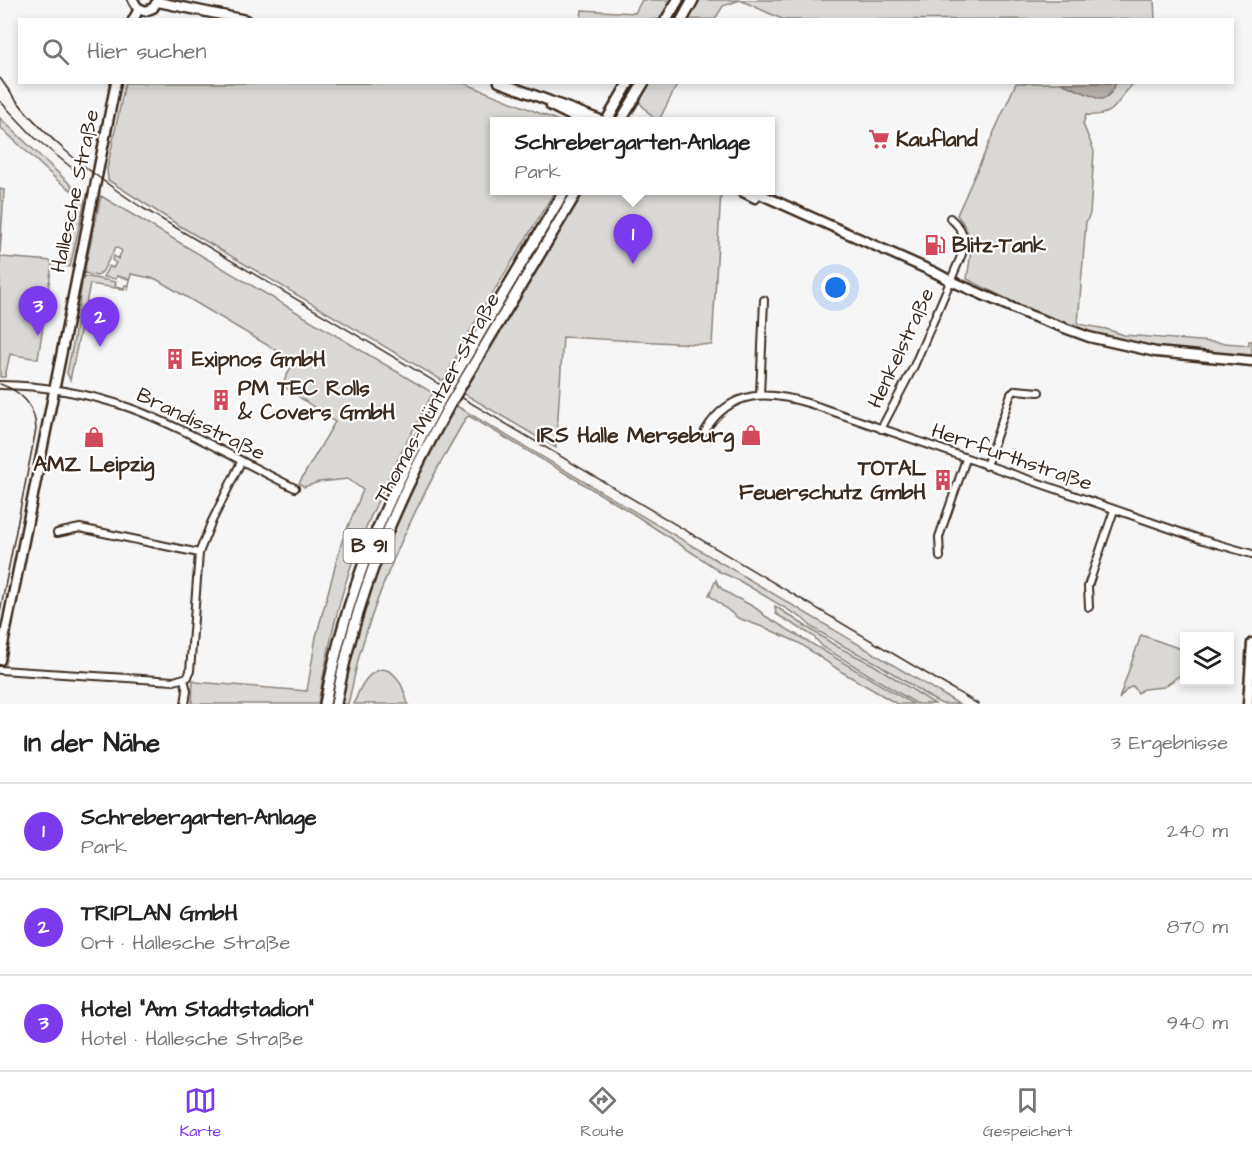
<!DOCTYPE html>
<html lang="de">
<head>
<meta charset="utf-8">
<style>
  :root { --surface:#fff; --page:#f2f2f2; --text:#222; --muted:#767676; --line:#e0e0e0; --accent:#7c3aed }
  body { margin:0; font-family:"Architects Daughter",sans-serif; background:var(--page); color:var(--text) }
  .controls { position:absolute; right:18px; bottom:18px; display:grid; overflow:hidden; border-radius:0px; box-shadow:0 3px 9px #0003 }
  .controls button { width:54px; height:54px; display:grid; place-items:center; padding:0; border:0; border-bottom:2px solid var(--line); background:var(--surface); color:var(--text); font:30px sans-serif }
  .you { position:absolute; left:836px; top:288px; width:21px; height:21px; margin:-15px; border:4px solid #fff; border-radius:50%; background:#1a73e8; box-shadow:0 0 0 9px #1a73e833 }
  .badge { display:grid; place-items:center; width:39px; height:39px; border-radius:50%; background:var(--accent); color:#fff; font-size:20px; font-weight:700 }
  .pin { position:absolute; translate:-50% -50px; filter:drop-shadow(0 2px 3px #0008) }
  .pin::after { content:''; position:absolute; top:32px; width:21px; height:18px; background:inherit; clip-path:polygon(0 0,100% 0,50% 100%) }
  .popup { position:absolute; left:490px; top:117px; width:285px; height:78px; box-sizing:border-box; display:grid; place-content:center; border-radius:0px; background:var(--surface); filter:drop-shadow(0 2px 4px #0005); font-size:20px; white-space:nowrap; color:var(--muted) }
  .popup b { font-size:22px; color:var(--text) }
  .popup::after { content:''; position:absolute; left:50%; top:100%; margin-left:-12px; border:12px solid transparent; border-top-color:var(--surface) }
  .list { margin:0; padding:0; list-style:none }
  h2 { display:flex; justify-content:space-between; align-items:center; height:78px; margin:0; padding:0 24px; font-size:26px }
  h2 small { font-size:20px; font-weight:400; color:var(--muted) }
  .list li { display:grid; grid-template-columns:39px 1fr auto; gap:18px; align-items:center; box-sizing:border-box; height:96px; padding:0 24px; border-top:2px solid var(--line) }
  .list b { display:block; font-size:22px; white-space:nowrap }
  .list p { margin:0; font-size:20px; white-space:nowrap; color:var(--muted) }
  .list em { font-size:20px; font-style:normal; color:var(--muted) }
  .icon { flex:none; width:33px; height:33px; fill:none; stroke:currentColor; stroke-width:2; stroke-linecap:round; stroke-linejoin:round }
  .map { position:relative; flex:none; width:1252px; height:704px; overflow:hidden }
  .search { position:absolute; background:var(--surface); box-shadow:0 3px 9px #0003; left:18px; right:18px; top:18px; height:66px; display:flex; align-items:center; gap:15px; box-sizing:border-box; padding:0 21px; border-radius:0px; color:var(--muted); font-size:22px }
  .sheet { height:366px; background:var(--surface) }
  nav { display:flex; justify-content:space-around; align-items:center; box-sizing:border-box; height:84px; border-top:2px solid var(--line); background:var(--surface); font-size:16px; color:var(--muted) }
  nav a { display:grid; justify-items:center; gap:3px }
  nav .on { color:var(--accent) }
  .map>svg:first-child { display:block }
  .green { fill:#dbd9d6; stroke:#8b827a; stroke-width:1.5 }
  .water { fill:#b4aeaa; stroke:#847972; stroke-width:1.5 }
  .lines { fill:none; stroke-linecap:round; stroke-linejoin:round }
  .street-casing { stroke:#3b2a1e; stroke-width:10 }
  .secondary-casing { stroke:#3b2a1e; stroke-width:13 }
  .primary-casing { stroke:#3b2a1e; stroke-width:14 }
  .street { stroke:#fff; stroke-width:6 }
  .secondary { stroke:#fff; stroke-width:8 }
  .primary { stroke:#fff; stroke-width:9 }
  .tram { stroke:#3b2a1e; stroke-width:1.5 }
  .rail { stroke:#3b2a1e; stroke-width:1.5 }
  .primary-bridge-casing { stroke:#3b2a1e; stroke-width:14; stroke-linecap:butt }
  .primary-bridge { stroke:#fff; stroke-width:9 }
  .labels { text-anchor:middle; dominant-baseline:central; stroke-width:4.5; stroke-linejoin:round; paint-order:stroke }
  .shield { fill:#fff; stroke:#766a62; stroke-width:1.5 }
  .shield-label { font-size:20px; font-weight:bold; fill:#3b2a1e }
  .poi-label { font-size:21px; font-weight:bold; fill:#3b2a1e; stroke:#fff; text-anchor:start }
  .street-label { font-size:21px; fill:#3b2a1e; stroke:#fff }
</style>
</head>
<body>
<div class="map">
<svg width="1252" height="704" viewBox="0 0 1252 704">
  <rect width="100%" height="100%" fill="#f7f6f6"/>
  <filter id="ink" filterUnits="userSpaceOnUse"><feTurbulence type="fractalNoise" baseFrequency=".0167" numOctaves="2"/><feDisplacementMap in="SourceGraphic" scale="12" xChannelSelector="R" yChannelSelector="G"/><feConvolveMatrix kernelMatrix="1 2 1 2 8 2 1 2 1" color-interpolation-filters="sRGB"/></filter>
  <g filter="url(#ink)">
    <path class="green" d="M 642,0 L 1154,0 L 1155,19 L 784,20 L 740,0 L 723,6 L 715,19 L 581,20 L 582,10 L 635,13 Z
      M 125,83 L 464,83 L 559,121 L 495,122 L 495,190 L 555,191 L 474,324 L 443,381 L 180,226 L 108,180 L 107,169 Z
      M 622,83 L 678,83 L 658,122 L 656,121 Z
      M 1016,83 L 1134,83 C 1114,101 1120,117 1086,115 L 1083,124 L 1094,151 L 1090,214 L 1086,222 L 1078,324 L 1106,329 L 1124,335 L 1249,345 L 1249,341 L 1252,341 L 1252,355 C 1197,351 1141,350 1088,333 C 1046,320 1007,299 967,279 C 971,251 976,239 957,215 Z
      M 0,118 L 72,186 L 71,190 L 57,180 L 0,127 Z
      M 0,189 L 4,190 L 0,255 L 2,257 L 65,262 L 77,205 L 77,195 L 81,195 L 85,201 L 70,267 L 52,264 L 38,359 L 10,354 L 5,377 L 0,377 Z
      M 585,191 L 721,191 L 712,345 L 563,337 L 556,448 L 463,393 L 531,274 Z
      M 101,196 L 433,393 C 408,438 384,485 364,532 C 341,585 328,648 318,704 L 192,704 L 193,680 L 196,682 L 307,691 L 316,637 L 342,541 L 363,490 L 348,479 L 319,482 L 304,487 L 299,483 L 335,422 L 282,385 L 294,361 L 156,279 L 131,274 L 128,290 L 90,284 L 70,380 L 67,373 L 74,339 L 83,276 L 116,282 L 115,286 L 124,288 L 125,285 L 128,285 L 129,279 L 117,276 L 116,279 L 103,277 L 109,266 L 113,268 L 116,263 L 112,260 L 114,256 L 118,259 L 122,251 L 116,247 L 102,272 L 97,276 L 84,273 Z
      M 455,405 L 959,704 L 942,704 L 934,700 L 877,663 L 847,648 L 813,628 L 802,618 L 738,580 L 718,571 L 714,567 L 632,513 L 469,416 L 466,418 C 424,489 386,566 362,646 C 356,665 353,685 348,704 L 340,704 L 349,656 L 379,556 L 423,457 Z
      M 716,580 C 720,596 753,601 765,616 L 913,704 L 897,704 L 842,672 L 799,643 L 768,629 L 738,618 L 709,595 Z
      M 775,606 L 836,646 L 874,665 L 935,704 L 917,704 L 823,647 L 813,636 L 776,614 Z
      M 1141,635 L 1184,650 L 1184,672 L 1164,687 L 1143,689 L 1138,693 L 1133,686 L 1127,689 L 1119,699 Z
      M 383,669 C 399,672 404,690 408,704 L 354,704 C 359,689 366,672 383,669 Z"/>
    <path class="water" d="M 1061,83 L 1116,83 L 1110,94 L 1104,99 L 1099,99 Z"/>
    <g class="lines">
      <defs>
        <path id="street" d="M 0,385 C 41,385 91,394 130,408 C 185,428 241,462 295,488
          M 760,395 L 764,300
          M 881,429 L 914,366 L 962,254 C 966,238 963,229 950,218
          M 705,431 C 731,388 769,391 811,404 L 1200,539 L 1252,554
          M 986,466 L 1011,394 L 1016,390 L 1039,392
          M 57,533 L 80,528 L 199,553
          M 940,557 L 939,537 L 966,459
          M 1089,607 L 1088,586 L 1114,510
          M 0,670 L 174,681 L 188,677 L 190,671 L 199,553 L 211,523 L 241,462
          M 184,679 L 187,691 L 185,704"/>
        <path id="secondary" d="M 133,0 L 137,7 L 145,11 L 153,8 L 158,0
          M 158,2 L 246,20
          M 133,20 L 139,9
          M 499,82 L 606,122
          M 551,106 L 583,122
          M 739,190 L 755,198
          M 751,190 L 936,273 L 951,281 L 1029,315 L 1089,337 L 1156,352 L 1252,361
          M 0,660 L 116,82
          M 1248,704 L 1252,643"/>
        <path id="primary" d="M 666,20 L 678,0
          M 682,20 L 693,0
          M 606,122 L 629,82
          M 620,122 L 644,82
          M 450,384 L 565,190
          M 459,389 L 578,190
          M 325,704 C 346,591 386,499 441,399
          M 336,704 C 355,596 397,499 450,404"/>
      </defs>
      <use href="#street" class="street-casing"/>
      <use href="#secondary" class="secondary-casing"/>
      <use href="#primary" class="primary-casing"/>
      <use href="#street" class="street"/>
      <use href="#secondary" class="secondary"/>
      <use href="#primary" class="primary"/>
      <path class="tram" d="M 0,384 C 21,391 35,405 36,429 L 0,612"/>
      <path class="rail" d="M 0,78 C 36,132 87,171 141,207 L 978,704
        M 0,101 L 35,138 L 72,168"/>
      <defs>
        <path id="primary-bridge" d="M 441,399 L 450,384
          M 450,404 L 459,389"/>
      </defs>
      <use href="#primary-bridge" class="primary-bridge-casing"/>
      <use href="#primary-bridge" class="primary-bridge"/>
    </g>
  </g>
  <defs>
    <symbol id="supermarket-bare" viewBox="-9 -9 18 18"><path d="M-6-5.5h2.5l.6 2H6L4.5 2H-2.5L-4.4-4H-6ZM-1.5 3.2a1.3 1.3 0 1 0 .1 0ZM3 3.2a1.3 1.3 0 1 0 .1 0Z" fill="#d1495b" stroke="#fff" stroke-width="2.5" paint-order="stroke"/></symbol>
    <symbol id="fuel-bare" viewBox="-9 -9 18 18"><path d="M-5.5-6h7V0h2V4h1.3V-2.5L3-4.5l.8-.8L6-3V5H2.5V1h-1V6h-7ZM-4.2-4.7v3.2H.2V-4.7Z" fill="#d1495b" stroke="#fff" stroke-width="2.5" paint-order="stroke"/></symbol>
    <symbol id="building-bare" viewBox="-9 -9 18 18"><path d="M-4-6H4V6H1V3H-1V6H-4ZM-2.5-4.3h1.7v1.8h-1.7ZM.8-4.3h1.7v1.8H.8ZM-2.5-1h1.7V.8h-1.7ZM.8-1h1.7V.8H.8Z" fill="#d1495b" stroke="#fff" stroke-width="2.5" paint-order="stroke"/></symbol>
    <symbol id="shop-bare" viewBox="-9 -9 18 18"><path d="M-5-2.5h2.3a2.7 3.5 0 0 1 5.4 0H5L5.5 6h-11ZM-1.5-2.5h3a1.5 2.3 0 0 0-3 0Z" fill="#d1495b" stroke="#fff" stroke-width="2.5" paint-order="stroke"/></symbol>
  </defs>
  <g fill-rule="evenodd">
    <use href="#supermarket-bare" x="864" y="124" width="30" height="30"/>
    <use href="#fuel-bare" x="920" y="230" width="30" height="30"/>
    <use href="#building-bare" x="160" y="344" width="30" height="30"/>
    <use href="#building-bare" x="206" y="385" width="30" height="30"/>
    <use href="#shop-bare" x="736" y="420" width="30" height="30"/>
    <use href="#shop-bare" x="79" y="422" width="30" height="30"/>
    <use href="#building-bare" x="928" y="465" width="30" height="30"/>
  </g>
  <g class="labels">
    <rect class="shield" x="343.5" y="529" width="51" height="34" rx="4.5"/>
    <g class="shield-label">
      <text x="369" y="546">B 91</text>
    </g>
    <g class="poi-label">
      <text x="896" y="139">Kaufland</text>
      <text x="952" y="245">Blitz-Tank</text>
      <text x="192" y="359">Exipnos GmbH</text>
      <text x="238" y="388">PM TEC Rolls<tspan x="238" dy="24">&amp; Covers GmbH</tspan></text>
      <text x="734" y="435" text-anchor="end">IRS Halle Merseburg</text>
      <text x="94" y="464" text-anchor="middle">AMZ Leipzig</text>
      <text x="926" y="468" text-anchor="end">TOTAL<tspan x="926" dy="24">Feuerschutz GmbH</tspan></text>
    </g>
    <g class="street-label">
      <text transform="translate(75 191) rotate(-78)">Hallesche Straße</text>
      <text transform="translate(901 348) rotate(-65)">Henkelstraße</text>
      <text transform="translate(437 398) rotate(-61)">Thomas-Müntzer-Straße</text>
      <text transform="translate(201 424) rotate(26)">Brandisstraße</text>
      <text transform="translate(1012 457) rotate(19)">Herrfurthstraße</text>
    </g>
  </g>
</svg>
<div class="controls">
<button><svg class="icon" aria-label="layers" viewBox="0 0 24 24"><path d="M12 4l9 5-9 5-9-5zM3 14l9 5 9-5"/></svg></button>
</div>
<div class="you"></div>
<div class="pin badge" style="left:633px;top:264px">1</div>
<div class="popup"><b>Schrebergarten-Anlage</b>Park</div>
<div class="pin badge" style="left:100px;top:347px">2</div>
<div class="pin badge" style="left:38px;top:336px">3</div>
<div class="search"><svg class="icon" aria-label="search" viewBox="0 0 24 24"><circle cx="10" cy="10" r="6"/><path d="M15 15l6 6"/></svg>Hier suchen</div>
</div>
<section class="sheet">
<h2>In der Nähe<small>3 Ergebnisse</small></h2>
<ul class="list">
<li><span class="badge">1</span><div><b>Schrebergarten-Anlage</b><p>Park</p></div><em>240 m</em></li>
<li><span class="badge">2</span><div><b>TRIPLAN GmbH</b><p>Ort · Hallesche Straße</p></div><em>870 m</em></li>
<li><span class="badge">3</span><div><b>Hotel &quot;Am Stadtstadion&quot;</b><p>Hotel · Hallesche Straße</p></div><em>940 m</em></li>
</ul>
</section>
<nav>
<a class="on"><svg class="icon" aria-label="map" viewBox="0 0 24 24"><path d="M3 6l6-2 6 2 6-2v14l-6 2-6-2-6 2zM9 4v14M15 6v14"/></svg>Karte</a>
<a><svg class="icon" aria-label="directions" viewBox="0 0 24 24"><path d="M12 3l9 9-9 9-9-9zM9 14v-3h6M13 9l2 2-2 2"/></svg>Route</a>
<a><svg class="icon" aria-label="saved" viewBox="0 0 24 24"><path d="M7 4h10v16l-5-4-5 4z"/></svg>Gespeichert</a>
</nav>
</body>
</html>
